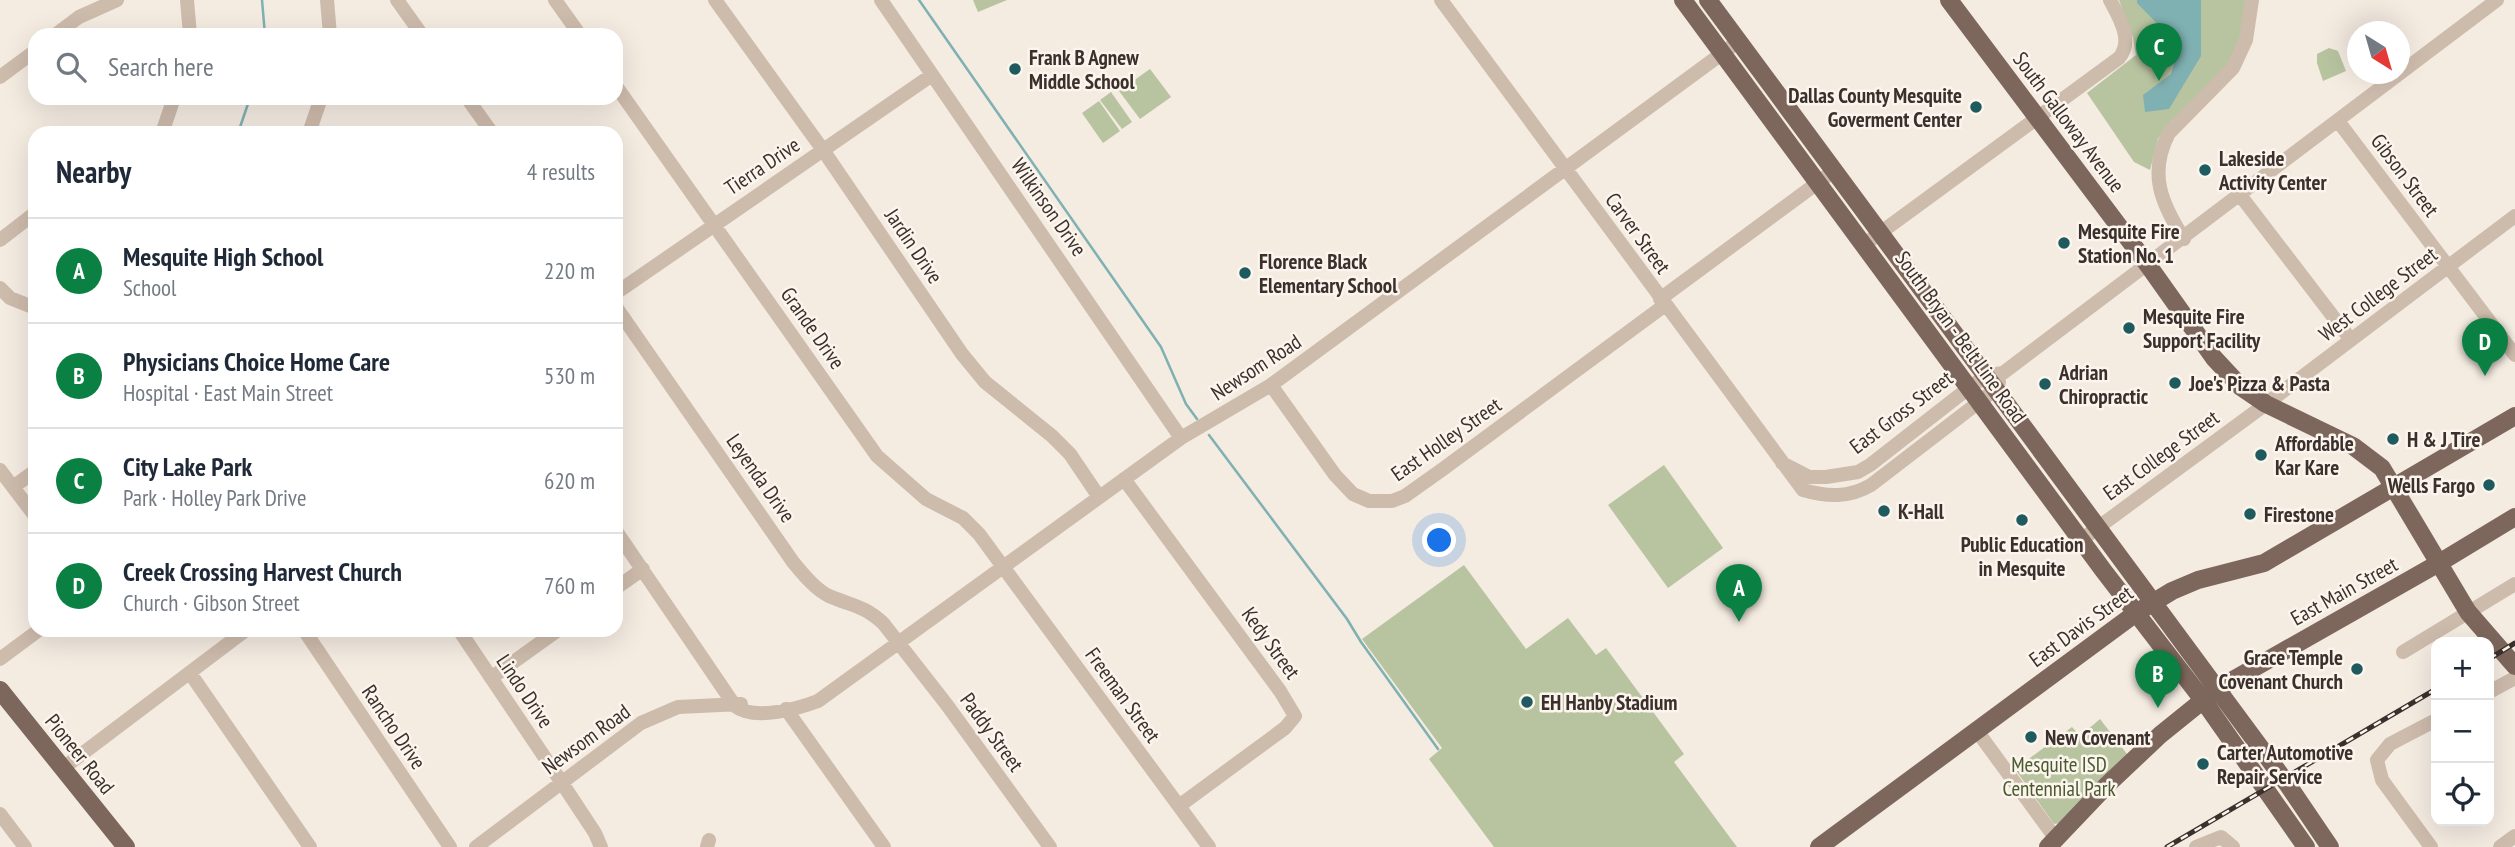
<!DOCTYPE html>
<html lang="en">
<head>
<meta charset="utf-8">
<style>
  :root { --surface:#fff; --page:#f6f6f7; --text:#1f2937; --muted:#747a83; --line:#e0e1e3; --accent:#0b8043 }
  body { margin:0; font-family:"PT Sans Narrow",sans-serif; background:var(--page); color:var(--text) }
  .controls { position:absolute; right:21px; bottom:21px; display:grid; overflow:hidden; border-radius:14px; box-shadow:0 7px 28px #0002 }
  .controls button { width:63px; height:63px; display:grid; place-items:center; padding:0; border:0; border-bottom:2px solid var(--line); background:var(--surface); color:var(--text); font:35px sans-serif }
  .compass { position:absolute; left:2347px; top:21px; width:63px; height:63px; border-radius:50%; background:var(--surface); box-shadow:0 7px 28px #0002; rotate:143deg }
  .you { position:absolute; left:1440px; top:541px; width:24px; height:24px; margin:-18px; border:5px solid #fff; border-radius:50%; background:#1a73e8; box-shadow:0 0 0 10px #1a73e833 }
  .badge { display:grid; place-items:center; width:46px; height:46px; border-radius:50%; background:var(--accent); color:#fff; font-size:23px; font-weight:700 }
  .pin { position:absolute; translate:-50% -58px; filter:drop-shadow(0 2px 4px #0008) }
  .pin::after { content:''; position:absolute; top:37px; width:24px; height:21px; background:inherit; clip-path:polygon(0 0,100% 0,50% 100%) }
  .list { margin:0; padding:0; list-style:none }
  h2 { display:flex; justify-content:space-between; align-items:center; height:91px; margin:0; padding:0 28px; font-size:30px }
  h2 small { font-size:23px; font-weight:400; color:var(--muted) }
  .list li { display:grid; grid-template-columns:46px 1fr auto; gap:21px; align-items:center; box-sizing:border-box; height:105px; padding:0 28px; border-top:2px solid var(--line) }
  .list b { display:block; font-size:26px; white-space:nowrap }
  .list p { margin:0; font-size:23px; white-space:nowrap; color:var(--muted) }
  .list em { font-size:23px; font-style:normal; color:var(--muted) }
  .icon { flex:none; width:38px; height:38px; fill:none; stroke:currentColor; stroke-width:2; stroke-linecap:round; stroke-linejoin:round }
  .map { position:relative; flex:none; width:2515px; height:847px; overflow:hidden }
  .search { position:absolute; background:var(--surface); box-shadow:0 7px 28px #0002; left:28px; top:28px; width:595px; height:77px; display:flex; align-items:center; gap:18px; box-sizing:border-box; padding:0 24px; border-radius:21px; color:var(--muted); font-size:26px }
  .panel { position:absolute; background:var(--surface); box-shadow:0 7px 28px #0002; left:28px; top:126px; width:595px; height:511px; border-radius:21px }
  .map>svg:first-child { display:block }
  .green { fill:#b8c4a0 }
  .water { fill:#7fb0b2 }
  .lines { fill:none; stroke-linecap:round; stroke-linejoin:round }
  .stream { stroke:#7fb0b2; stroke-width:2.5 }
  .minor { stroke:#cdbbac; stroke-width:14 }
  .major { stroke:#7d675c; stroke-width:18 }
  .rail-casing { stroke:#3b302b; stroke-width:5 }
  .rail { stroke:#fbf5ee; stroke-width:2.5; stroke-dasharray:8; stroke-linecap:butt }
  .poi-dot { fill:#1f5a5e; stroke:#fbf5ee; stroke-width:2.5 }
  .labels { text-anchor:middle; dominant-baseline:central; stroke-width:5; stroke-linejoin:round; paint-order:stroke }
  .poi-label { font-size:21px; font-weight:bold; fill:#3b302b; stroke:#fbf5ee; text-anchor:start }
  .street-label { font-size:21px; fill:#3b302b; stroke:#fbf5ee }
  .park-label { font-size:21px; fill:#4a5a2e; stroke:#fbf5ee }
</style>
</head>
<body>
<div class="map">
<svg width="2515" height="847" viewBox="0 0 2515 847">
  <rect width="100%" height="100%" fill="#f4ebe1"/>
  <path class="green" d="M 973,0 L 1007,0 L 978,12 Z
    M 2119,0 L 2251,0 L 2246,24 L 2224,72 L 2171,121 L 2158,139 L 2150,170 L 2134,162 L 2087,93 L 2136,55 L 2133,38 Z
    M 2329,48 L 2338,51 L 2346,71 L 2323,81 L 2317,63 L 2317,54 Z
    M 1150,69 L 1171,97 L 1140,119 L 1119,91 Z
    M 1111,92 L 1132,122 L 1122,129 L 1100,100 Z
    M 1099,101 L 1120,131 L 1103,143 L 1082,113 Z
    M 1664,465 L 1723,548 L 1668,588 L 1608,505 Z
    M 1464,565 L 1526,649 L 1568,618 L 1596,655 L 1606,648 L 1684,754 L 1674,762 L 1737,847 L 1494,847 L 1429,759 L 1442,748 L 1362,639 Z
    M 2100,719 L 2127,754 L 2061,823 L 2054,824 L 2015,769 L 2072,727 L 2080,736 Z"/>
  <path class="water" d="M 2137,0 L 2201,0 L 2201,56 L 2169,109 L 2145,112 L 2143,95 L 2171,74 L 2179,46 L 2137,3 Z"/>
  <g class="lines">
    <path class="stream" d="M 262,0 L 265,35
      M 919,0 L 1161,347 L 1186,404 L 1197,419
      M 238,133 L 250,98
      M 1209,435 L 1347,619 L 1361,642 L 1438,749"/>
    <path class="minor" d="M 187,0 L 190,35
      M 327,0 L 330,35
      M 397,0 L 422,35
      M 555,0 L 580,35
      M 715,0 L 823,150 L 962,354 L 985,382 L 1052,436 L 1070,454 L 1099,497
      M 881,0 L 1181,438
      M 1441,0 L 1803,490 C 1827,497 1849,498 1871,485 L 1996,389 L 1999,382
      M 55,35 L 79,17 L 117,0
      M 0,77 L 35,51
      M 616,86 L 877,456 L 926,499 L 963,518 L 979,534 L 1209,847
      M 467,98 L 492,133
      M 2338,121 L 2515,355
      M 162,133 L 174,98
      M 309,133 L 321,98
      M 2240,195 L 2351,340
      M 2184,239 C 2161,203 2148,173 2169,133 L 2233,68 L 2246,40 L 2252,0
      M 0,240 L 35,213
      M 1865,244 L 2119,58 C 2134,41 2119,17 2110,0
      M 0,288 L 10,298 L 35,308
      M 616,293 L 932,75
      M 1660,299 L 1835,170
      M 616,307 L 793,562 C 803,574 815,589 829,596 C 852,606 863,605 883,623 L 947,705 L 1050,847
      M 1271,385 L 1335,475 L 1353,494 L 1369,501 L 1392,501 L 1405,496 L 1443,469 L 1665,305
      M 1782,463 L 1809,477 L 1826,477 L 1858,472 L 1870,465 L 1970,387 L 1986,376 L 2003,373 L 2497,0
      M 0,470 L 35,516
      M 1124,479 L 1280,691 L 1295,716 L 1285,728 L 1179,806
      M 13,487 L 35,471
      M 616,531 L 735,706 C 754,721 797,709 818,701 L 1181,438 L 1271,385 L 1739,41
      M 2081,540 L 2266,404 L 2515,216
      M 616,588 L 643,569
      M 304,630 L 450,847
      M 459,630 L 562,783 L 595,833 L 601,847
      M 2403,652 L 2515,584
      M 0,659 L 39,630
      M 190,673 L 310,847
      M 491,678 L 558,630
      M 2489,692 L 2515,678
      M 786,709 L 884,847
      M 1977,731 L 2056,839
      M 62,769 L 246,630
      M 0,814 L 25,847
      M 476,847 L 641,723 L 678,707 L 741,704
      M 707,847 L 709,840
      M 2196,847 L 2221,837 L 2233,847
      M 2431,847 L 2382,780 L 2377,760 L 2390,744 L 2436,720
      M 2500,847 L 2515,836"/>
    <path class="major" d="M 1683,0 L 2103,570 L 2203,700 L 2306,847
      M 1708,0 L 2288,785 L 2330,847
      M 1949,0 L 2148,265 L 2214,358 L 2241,387 L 2266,404 L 2353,446 L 2382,468 L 2468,612 L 2515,666
      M 0,690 L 126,847
      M 1819,847 L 2136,613 L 2172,591 L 2198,580 L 2264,563 L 2515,416
      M 2048,847 L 2107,785 L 2160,735 L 2217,689 L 2439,563 L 2515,517"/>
    <defs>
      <path id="rail" d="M 2489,659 L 2515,643
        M 2167,847 L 2436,689"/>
    </defs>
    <use href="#rail" class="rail-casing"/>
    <use href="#rail" class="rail"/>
  </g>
  <g class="poi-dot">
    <circle cx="1015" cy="69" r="7"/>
    <circle cx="1976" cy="107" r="7"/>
    <circle cx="2205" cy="170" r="7"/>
    <circle cx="2064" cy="243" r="7"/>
    <circle cx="1245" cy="273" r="7"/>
    <circle cx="2129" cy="328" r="7"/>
    <circle cx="2175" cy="383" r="7"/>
    <circle cx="2045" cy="384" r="7"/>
    <circle cx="2393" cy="439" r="7"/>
    <circle cx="2261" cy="455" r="7"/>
    <circle cx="2489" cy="485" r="7"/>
    <circle cx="1884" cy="511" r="7"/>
    <circle cx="2250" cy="514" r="7"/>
    <circle cx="2022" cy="520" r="7"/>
    <circle cx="2357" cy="669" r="7"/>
    <circle cx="1527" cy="702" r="7"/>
    <circle cx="2031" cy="737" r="7"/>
    <circle cx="2203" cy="764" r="7"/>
  </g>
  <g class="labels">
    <g class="poi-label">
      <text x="1029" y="57">Frank B Agnew<tspan x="1029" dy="24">Middle School</tspan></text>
      <text x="1962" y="95" text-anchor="end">Dallas County Mesquite<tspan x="1962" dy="24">Goverment Center</tspan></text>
      <text x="2219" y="158">Lakeside<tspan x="2219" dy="24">Activity Center</tspan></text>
      <text x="2078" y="231">Mesquite Fire<tspan x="2078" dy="24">Station No. 1</tspan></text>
      <text x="1259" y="261">Florence Black<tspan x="1259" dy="24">Elementary School</tspan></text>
      <text x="2143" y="316">Mesquite Fire<tspan x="2143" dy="24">Support Facility</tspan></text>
      <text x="2059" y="372">Adrian<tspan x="2059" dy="24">Chiropractic</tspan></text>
      <text x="2189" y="383">Joe's Pizza &amp; Pasta</text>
      <text x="2407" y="439">H &amp; J Tire</text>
      <text x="2275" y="443">Affordable<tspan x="2275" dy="24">Kar Kare</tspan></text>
      <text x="2475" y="485" text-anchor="end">Wells Fargo</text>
      <text x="1898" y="511">K-Hall</text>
      <text x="2264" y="514">Firestone</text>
      <text x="2022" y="544" text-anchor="middle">Public Education<tspan x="2022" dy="24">in Mesquite</tspan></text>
      <text x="2343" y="657" text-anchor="end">Grace Temple<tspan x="2343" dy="24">Covenant Church</tspan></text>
      <text x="1541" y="702">EH Hanby Stadium</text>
      <text x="2045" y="737">New Covenant</text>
      <text x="2217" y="752">Carter Automotive<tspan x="2217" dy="24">Repair Service</tspan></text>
    </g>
    <g class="street-label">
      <text transform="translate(2069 122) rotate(53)">South Galloway Avenue</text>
      <text transform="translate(762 166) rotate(-34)">Tierra Drive</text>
      <text transform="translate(2405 175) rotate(53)">Gibson Street</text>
      <text transform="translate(1049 207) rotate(55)">Wilkinson Drive</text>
      <text transform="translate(1638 233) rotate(54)">Carver Street</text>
      <text transform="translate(914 246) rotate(56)">Jardin Drive</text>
      <text transform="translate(2378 294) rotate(-37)">West College Street</text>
      <text transform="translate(813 328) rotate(55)">Grande Drive</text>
      <text transform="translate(1961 337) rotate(54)">South Bryan - Belt Line Road</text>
      <text transform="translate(1256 367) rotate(-33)">Newsom Road</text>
      <text transform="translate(1901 412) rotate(-37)">East Gross Street</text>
      <text transform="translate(1446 439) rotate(-35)">East Holley Street</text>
      <text transform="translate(2161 455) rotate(-36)">East College Street</text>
      <text transform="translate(761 478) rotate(55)">Leyenda Drive</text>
      <text transform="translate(2344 591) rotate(-29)">East Main Street</text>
      <text transform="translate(2081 626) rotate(-36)">East Davis Street</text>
      <text transform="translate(1271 643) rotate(54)">Kedy Street</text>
      <text transform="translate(525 691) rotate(56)">Lindo Drive</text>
      <text transform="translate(1123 695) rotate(54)">Freeman Street</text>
      <text transform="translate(394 727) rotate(56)">Rancho Drive</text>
      <text transform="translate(992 732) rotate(54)">Paddy Street</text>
      <text transform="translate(586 739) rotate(-36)">Newsom Road</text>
      <text transform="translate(80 754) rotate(51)">Pioneer Road</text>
    </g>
    <g class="park-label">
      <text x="2059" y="764">Mesquite ISD<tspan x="2059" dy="24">Centennial Park</tspan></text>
    </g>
  </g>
</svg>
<div class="controls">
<button>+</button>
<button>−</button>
<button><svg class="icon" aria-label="locate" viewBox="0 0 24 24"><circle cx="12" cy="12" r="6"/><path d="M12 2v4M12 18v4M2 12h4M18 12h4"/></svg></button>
</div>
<svg class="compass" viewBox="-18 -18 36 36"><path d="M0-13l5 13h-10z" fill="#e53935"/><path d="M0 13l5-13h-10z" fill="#747a83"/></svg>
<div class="you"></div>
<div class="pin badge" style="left:1739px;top:622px">A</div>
<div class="pin badge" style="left:2158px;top:708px">B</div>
<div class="pin badge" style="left:2159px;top:81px">C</div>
<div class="pin badge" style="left:2485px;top:376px">D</div>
<div class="search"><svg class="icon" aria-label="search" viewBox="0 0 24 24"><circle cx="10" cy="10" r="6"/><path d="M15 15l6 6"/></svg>Search here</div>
<section class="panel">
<h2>Nearby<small>4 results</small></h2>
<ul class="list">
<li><span class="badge">A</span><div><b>Mesquite High School</b><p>School</p></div><em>220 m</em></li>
<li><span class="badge">B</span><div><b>Physicians Choice Home Care</b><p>Hospital · East Main Street</p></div><em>530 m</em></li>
<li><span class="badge">C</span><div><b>City Lake Park</b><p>Park · Holley Park Drive</p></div><em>620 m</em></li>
<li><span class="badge">D</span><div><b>Creek Crossing Harvest Church</b><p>Church · Gibson Street</p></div><em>760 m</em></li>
</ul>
</section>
</div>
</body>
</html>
